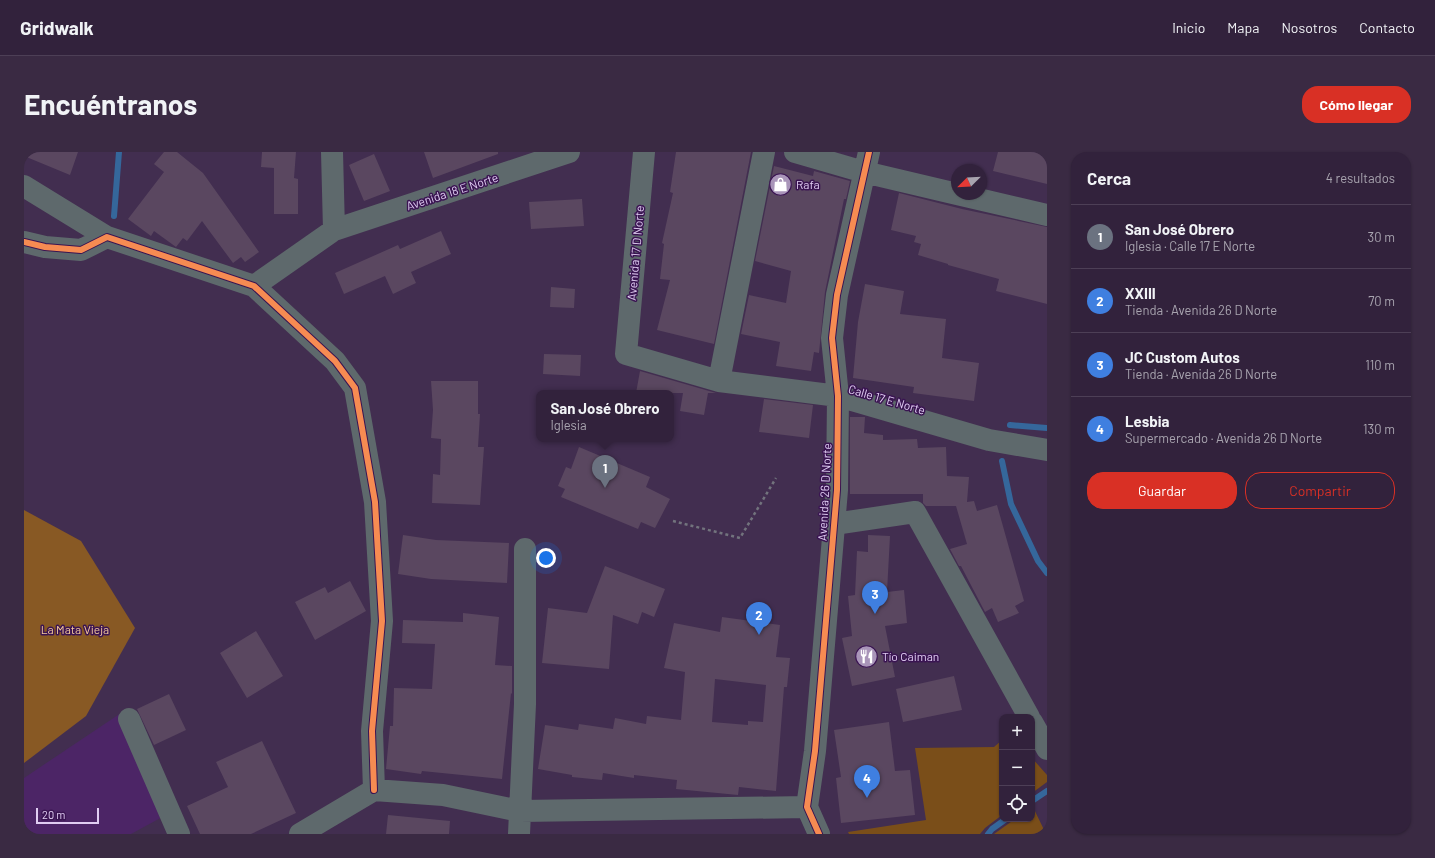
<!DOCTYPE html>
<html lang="es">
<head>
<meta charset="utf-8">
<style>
  :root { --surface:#32223c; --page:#3a2a43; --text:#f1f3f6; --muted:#a8a4af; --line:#4d3f56; --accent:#d93025 }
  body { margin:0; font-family:Barlow,sans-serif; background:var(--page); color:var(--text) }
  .controls { position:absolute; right:12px; bottom:12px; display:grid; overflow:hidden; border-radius:8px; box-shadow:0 1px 3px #0004 }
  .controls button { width:36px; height:36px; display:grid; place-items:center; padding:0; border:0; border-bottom:1px solid var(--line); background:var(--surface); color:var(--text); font:20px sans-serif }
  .compass { position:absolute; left:927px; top:12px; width:36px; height:36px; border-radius:50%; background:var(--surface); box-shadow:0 1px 3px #0004; rotate:246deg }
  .scale { position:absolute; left:12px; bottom:10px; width:63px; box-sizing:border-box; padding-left:4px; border:2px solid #e0cdf2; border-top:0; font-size:11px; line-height:14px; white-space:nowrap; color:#e0cdf2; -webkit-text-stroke:3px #3a1452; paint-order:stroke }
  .you { position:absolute; left:522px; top:406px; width:14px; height:14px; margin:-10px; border:3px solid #fff; border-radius:50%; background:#1a73e8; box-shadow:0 0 0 6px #1a73e833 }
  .badge { display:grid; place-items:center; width:26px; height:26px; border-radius:50%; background:var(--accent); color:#fff; font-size:13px; font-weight:700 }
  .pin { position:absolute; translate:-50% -33px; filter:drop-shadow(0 1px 2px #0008) }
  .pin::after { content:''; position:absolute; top:21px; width:14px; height:12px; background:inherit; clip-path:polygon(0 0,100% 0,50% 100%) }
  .popup { position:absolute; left:512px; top:238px; width:138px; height:52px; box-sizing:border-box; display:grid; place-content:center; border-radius:8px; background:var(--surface); filter:drop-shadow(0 1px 3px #0005); font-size:13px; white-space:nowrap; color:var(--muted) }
  .popup b { font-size:15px; color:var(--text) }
  .popup::after { content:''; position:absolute; left:50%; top:100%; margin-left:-8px; border:8px solid transparent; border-top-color:var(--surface) }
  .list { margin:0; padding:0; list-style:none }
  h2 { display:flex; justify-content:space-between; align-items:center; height:52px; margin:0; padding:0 16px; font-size:17px }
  h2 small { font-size:13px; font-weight:400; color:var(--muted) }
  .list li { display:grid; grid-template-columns:26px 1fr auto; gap:12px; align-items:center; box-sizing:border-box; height:64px; padding:0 16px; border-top:1px solid var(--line) }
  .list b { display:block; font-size:15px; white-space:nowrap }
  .list p { margin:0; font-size:13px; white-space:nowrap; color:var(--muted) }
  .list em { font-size:13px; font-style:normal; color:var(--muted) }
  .actions { display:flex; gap:8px; padding:12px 16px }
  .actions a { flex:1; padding:9px 0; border:1px solid var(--accent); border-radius:16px; text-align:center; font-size:14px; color:var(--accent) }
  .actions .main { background:var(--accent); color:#fff }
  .icon { flex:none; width:22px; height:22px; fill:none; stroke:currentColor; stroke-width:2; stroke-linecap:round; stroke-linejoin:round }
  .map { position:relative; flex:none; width:1023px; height:682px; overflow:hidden; border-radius:16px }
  header { display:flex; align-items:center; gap:24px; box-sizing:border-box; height:56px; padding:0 20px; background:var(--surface); border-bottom:1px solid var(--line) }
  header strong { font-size:19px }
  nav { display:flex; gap:22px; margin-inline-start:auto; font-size:14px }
  .intro { display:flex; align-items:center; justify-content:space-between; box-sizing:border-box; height:96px; padding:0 24px }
  h1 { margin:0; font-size:28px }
  .button { padding:10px 18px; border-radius:16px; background:var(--accent); color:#fff; font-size:14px; font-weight:700 }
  main { display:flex; gap:24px; padding:0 24px }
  aside { flex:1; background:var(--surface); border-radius:16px; box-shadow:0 1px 3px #0004 }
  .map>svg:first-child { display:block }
  .built { fill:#4c2566 }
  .green { fill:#7a4e19 }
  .forest { fill:#885924 }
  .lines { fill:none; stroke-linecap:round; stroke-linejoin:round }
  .stream { stroke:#35679b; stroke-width:6 }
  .building { fill:#5a4760; fill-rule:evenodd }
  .path { stroke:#72737d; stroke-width:2.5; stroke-dasharray:3 3; stroke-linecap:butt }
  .minor { stroke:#5e696c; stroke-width:22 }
  .cycleway-casing { stroke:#3a1452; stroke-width:8 }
  .cycleway { stroke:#f68b52; stroke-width:6 }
  .labels { text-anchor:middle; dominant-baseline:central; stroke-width:3; stroke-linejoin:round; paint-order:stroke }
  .poi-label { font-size:12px; fill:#e0cdf2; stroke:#3a1452; text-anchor:start }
  .street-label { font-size:12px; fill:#e0cdf2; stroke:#3a1452 }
  .park-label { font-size:12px; fill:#f8cc9c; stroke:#3a1452 }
</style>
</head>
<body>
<header>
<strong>Gridwalk</strong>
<nav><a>Inicio</a><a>Mapa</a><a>Nosotros</a><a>Contacto</a></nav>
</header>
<div class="intro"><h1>Encuéntranos</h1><a class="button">Cómo llegar</a></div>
<main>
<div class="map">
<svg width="1023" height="682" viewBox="0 0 1023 682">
  <rect width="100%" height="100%" fill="#422e50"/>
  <path class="built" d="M 97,561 L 142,663 L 107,682 L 0,682 L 0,626 Z"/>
  <path class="green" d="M 978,588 L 978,663 L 961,676 L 956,682 L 825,682 L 824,680 L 902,668 L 891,596 L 970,595 Z
    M 1008,606 L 1023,623 L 1023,630 L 1008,641 Z
    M 1009,655 L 1022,682 L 970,682 L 991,667 L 1008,667 Z"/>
  <path class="forest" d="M 0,358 L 57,389 L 111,476 L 62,564 L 0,611 Z"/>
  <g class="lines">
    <path class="stream" d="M 90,64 L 95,0
      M 986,273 L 1023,276
      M 978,309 L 987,352 L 1014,409 L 1023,421
      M 1008,649 L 1023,639
      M 964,682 L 968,677 L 982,667"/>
  </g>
  <path class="building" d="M 0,0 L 54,0 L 46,23 L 0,4 Z
    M 140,0 L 153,0 L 179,21 L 235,100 L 221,110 L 217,105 L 209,111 L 178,69 L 163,89 L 159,86 L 152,95 L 130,79 L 127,84 L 104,67 L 140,20 L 130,12 Z
    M 238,0 L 272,0 L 270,26 L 274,27 L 274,62 L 250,62 L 250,16 L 237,15 Z
    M 400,0 L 474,0 L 474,2 L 409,26 Z
    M 652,0 L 727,0 L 690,192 L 633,178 L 646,128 L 636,127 L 640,92 L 638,91 L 649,41 L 646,40 Z
    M 974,0 L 1023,0 L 1023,32 L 969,19 Z
    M 350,2 L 366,39 L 340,49 L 325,13 Z
    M 750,14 L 789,24 L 790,19 L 826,29 L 822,47 L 820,47 L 801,140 L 795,201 L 790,200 L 787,219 L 752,214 L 756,190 L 717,182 L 725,143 L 762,151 L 767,119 L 731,109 Z
    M 875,41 L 938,57 L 1023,75 L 1023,152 L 972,139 L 975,127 L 924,113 L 924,112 L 894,103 L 897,92 L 890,90 L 892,84 L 867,78 Z
    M 558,47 L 560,74 L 507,77 L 505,50 Z
    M 417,79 L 427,102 L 387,120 L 392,131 L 369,142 L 361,124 L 320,142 L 311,121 L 374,93 L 376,97 Z
    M 841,132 L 880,139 L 876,162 L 922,167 L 918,206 L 955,211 L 950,249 L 889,241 L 890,235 L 829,226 L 834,170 Z
    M 527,135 L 551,137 L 550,156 L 526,155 Z
    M 520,202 L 557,203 L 556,224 L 519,222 Z
    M 616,219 L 692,241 L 684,241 L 680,263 L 656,259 L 659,241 L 612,241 Z
    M 407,229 L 454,229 L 454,262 L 456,262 L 454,295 L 460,295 L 456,353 L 408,351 L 409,322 L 416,323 L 417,287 L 407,286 L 409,258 Z
    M 740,247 L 789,253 L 785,286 L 735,280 Z
    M 826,265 L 841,265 L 840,281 L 859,283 L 859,288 L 893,287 L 894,296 L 922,295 L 923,324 L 945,325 L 943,350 L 950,349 L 953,359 L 973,353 L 1000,449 L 991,454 L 995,461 L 974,470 L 968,456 L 961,460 L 937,414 L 935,414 L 926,397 L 943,392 L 932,354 L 902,354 L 899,351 L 899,342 L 826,342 Z
    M 555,295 L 626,325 L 622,335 L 646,347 L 631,376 L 617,370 L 614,377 L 537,345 L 541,337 L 534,334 L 542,315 L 547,317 Z
    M 379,383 L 412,388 L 485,391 L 483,431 L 407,427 L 374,422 Z
    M 844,383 L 866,384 L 863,440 L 880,438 L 883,471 L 861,474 L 871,525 L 828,534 L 818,486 L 828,484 L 824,444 L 831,443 L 833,399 L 844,400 Z
    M 581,414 L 641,437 L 630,465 L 618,460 L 614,472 L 589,463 L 585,517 L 518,511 L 524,456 L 563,461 Z
    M 326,429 L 342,459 L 291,488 L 271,450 L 301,435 L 304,441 Z
    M 439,461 L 475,465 L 471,513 L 488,514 L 488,542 L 487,541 L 478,627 L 398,619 L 397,622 L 362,617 L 366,574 L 369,574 L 370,536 L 408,537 L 411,492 L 378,491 L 379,468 L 439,470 Z
    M 698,465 L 756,473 L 752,505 L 766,506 L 763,535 L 760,535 L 752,639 L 715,635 L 714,643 L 652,637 L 653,628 L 610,623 L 610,626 L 579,621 L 578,628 L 548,625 L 548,623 L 514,617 L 521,573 L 554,578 L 555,572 L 589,577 L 591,566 L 622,572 L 623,564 L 657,568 L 661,520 L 640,516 L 650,471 L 696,480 ZM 691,527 L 742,533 L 739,570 L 724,569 L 724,573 L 688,570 Z
    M 232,479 L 259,524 L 223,546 L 196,501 Z
    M 930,524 L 938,558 L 879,570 L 872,537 Z
    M 145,542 L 162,578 L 130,593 L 113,557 Z
    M 865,570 L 871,619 L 886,618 L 891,663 L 817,671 L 812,626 L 817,625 L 810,578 Z
    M 238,589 L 272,661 L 227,682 L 176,682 L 163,654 L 204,635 L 192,610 Z
    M 364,663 L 426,669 L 425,682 L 362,682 Z"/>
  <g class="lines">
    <path class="path" d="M 649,369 L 716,386 L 752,326"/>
    <path class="minor" d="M 620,0 L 602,202 L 695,229 L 814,244 L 965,288 L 1023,298
      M 771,0 L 840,20 L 933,42
      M 0,34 L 83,85
      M 933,42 L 1023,63
      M 310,78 L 545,0
      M 0,90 L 21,95 L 57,98 L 83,85 L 230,134 L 311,209 L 331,236 L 351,350 L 358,469 L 348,579 L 350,638
      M 230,134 L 310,78 L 308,0
      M 695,229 L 740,0
      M 810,372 L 891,360 L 1005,565
      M 105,567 L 155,682
      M 1008,570 L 1023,597
      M 276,682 L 350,638 L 419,643 L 496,659 L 783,655
      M 495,682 L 501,552 L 501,397
      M 795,682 L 783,655 L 791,599 L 813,338 L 814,244 L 808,186 L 813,143 L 845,0"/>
    <defs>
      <path id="cycleway" d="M 0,90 L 21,95 L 57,98 L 83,85 L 230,134 L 311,209 L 331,236 L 351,350 L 358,469 L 348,579 L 350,638
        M 795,682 L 783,655 L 791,599 L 813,338 L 814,244 L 808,186 L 813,143 L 845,0"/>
    </defs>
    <use href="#cycleway" class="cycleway-casing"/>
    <use href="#cycleway" class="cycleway"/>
  </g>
  <defs>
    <symbol id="shop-disc" viewBox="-11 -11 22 22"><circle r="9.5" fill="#a995b9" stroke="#3a1452"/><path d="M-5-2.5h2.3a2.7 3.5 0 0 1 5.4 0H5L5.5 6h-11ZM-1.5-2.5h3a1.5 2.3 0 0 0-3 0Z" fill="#fff"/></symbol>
    <symbol id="restaurant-disc" viewBox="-11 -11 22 22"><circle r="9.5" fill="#a995b9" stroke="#3a1452"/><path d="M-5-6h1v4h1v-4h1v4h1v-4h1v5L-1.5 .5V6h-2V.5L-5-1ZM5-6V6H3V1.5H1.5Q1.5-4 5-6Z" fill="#fff"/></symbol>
  </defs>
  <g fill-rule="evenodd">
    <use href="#shop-disc" x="744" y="20" width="25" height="25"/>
    <use href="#restaurant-disc" x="830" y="492" width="25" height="25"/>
  </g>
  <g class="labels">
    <g class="poi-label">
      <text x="772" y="32">Rafa</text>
      <text x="858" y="504">Tío Caiman</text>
    </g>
    <g class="street-label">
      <text transform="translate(428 39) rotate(-18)">Avenida 18 E Norte</text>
      <text transform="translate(611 101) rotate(-85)">Avenida 17 D Norte</text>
      <text transform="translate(863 247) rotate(16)">Calle 17 E Norte</text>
      <text transform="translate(800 340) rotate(-87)">Avenida 26 D Norte</text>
    </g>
    <g class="park-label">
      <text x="51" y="477">La Mata Vieja</text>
    </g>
  </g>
</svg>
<div class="controls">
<button>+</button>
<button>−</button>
<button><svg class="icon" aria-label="locate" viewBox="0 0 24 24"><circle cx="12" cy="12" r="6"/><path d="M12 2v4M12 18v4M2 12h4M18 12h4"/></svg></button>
</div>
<svg class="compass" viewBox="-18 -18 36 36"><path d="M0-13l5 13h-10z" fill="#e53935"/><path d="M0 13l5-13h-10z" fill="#a8a4af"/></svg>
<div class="scale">20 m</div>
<div class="you"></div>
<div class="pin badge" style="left:581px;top:336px;background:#6b7280">1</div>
<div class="popup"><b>San José Obrero</b>Iglesia</div>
<div class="pin badge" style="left:735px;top:483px;background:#3f7fe0">2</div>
<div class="pin badge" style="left:851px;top:462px;background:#3f7fe0">3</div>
<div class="pin badge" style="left:843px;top:646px;background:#3f7fe0">4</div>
</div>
<aside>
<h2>Cerca<small>4 resultados</small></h2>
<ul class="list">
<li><span class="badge" style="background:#6b7280">1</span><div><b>San José Obrero</b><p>Iglesia · Calle 17 E Norte</p></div><em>30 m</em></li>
<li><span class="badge" style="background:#3f7fe0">2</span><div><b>XXIII</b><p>Tienda · Avenida 26 D Norte</p></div><em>70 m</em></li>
<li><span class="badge" style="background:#3f7fe0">3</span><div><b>JC Custom Autos</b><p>Tienda · Avenida 26 D Norte</p></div><em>110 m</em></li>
<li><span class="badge" style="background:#3f7fe0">4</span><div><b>Lesbia</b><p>Supermercado · Avenida 26 D Norte</p></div><em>130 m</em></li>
</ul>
<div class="actions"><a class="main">Guardar</a><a>Compartir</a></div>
</aside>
</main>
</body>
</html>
